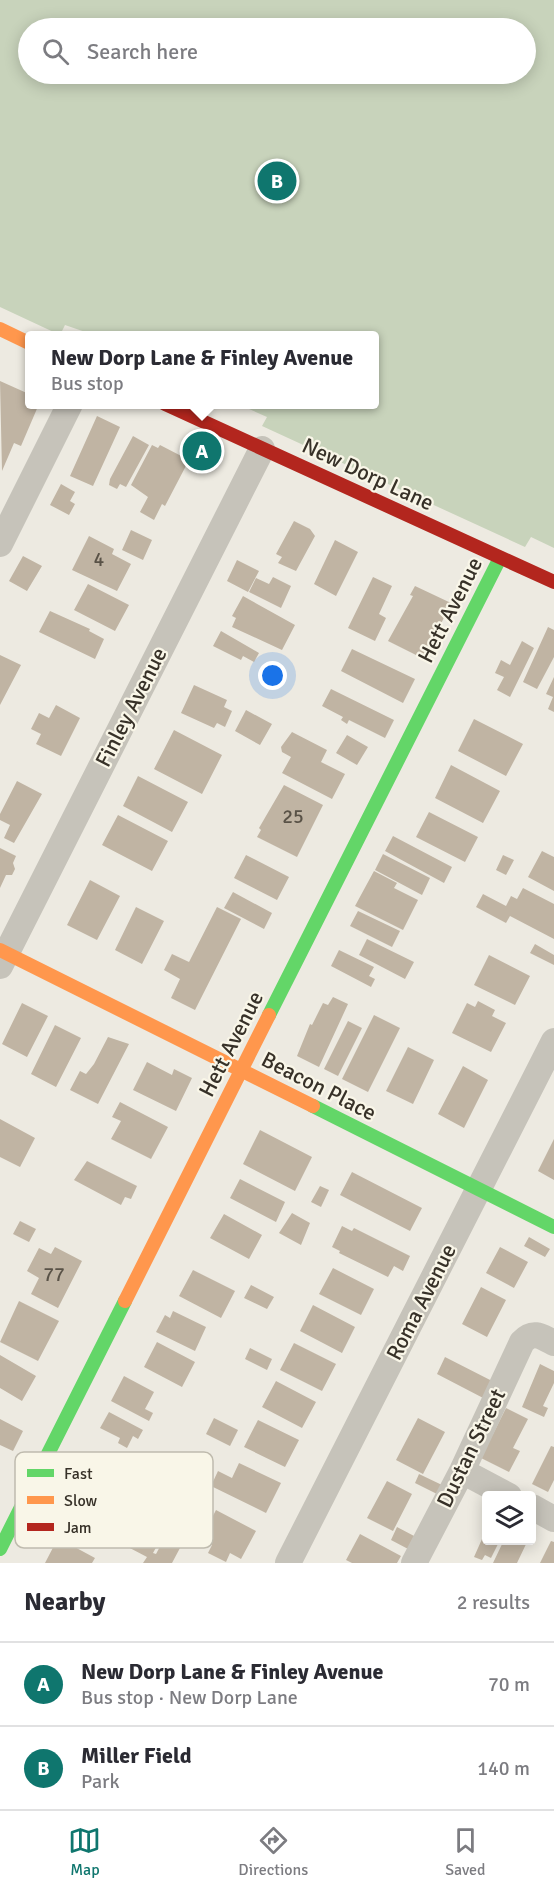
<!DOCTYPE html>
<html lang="en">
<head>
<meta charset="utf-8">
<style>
  :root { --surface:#fff; --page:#f7f7f7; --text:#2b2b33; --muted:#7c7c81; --line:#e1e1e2; --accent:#0f766e }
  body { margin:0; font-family:Signika,sans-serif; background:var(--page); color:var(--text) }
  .controls { position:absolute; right:18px; bottom:18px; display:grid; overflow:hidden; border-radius:6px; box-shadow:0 3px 15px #0003 }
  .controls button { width:54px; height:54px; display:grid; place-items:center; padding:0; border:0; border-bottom:2px solid var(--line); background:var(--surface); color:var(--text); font:30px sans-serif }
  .you { position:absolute; left:273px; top:676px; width:21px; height:21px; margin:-15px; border:4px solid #fff; border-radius:50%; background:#1a73e8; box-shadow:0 0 0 9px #1a73e833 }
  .badge { display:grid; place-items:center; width:39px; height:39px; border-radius:50%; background:var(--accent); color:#fff; font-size:20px; font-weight:700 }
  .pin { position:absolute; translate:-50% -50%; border:3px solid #fff; box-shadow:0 2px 6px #0006 }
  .popup { position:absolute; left:25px; top:331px; width:354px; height:78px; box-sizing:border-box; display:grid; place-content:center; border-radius:6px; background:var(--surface); filter:drop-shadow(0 2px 4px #0005); font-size:20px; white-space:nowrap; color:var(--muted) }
  .popup b { font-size:22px; color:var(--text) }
  .popup::after { content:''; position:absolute; left:50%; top:100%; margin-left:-12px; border:12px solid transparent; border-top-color:var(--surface) }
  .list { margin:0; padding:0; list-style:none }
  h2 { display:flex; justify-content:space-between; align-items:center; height:78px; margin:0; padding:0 24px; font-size:26px }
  h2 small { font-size:20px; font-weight:400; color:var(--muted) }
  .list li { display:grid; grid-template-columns:39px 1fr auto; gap:18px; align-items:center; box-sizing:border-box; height:84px; padding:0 24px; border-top:2px solid var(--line) }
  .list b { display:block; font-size:22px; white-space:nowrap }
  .list p { margin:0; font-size:20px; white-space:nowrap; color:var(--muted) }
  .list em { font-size:20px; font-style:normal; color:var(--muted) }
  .icon { flex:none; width:33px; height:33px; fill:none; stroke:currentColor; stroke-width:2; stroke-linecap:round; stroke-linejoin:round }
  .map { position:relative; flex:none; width:554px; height:1563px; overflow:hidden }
  .search { position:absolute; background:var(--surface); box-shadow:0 3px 15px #0003; left:18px; right:18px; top:18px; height:66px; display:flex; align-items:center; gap:15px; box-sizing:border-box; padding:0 21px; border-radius:33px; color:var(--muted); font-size:22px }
  .sheet { height:246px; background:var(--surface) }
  nav { display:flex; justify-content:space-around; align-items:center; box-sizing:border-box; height:84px; border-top:2px solid var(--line); background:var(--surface); font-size:16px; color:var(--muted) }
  nav a { display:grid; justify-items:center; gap:3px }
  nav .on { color:var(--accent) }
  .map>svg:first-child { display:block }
  .green { fill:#c8d3bb; fill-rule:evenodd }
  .building { fill:#c0b4a3 }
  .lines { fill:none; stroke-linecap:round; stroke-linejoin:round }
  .street { stroke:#c6c3ba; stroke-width:26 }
  .fast { stroke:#63d668; stroke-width:14 }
  .slow { stroke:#ff974d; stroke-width:14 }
  .jam { stroke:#b3261e; stroke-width:14 }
  .labels { text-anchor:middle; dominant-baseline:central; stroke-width:4.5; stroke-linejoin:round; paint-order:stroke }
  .number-label { font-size:20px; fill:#595247 }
  .street-label { font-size:22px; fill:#373128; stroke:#f9f6e8 }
  .key { fill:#f9f6e8; stroke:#bfbbae; stroke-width:1.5 }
  .key-label { font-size:16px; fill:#373128 }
</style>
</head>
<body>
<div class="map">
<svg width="554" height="1563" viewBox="0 0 554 1563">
  <rect width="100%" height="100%" fill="#edeae1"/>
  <path class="green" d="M 0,0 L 554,0 L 554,548 L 531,537 L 525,547 L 262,426 L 267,417 L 240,405 L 374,404 L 374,336 L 104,336 L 96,332 L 94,335 L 65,325 L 60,335 L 0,307 ZM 28,28 L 526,28 L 526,74 L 28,74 Z"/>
  <path class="building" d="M 0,381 L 29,394 L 29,404 L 39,404 L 21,446 L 14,443 L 2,471 Z
    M 97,416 L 120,427 L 93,486 L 70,476 Z
    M 133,436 L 149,445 L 126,487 L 120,484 L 117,489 L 109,485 L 110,479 Z
    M 152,445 L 158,448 L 160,445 L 189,460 L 165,506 L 162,504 L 154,520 L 140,512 L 148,497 L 131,485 Z
    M 61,484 L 75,492 L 70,501 L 75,504 L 69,515 L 50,505 Z
    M 294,521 L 310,529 L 315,536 L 296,571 L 278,563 L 282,557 L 276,554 Z
    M 131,530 L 152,540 L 143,560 L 122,550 Z
    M 89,536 L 114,549 L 112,554 L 131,564 L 117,591 L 72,570 Z
    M 335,540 L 358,552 L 336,596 L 314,584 Z
    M 23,556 L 42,566 L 27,591 L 9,581 Z
    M 237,560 L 259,571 L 248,592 L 227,581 Z
    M 273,577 L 291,586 L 281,608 L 249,592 L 256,578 L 269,584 Z
    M 373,577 L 392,586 L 379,614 L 386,618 L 375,641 L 348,628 Z
    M 88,584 L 129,605 L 115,631 L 74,610 Z
    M 415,586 L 451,603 L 424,659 L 388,641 L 413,596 L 410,595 Z
    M 243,596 L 295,625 L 282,650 L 232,627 L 236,618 L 232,616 Z
    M 50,611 L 90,629 L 89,631 L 104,639 L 95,659 L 39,632 Z
    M 548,627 L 554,630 L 554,657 L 537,689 L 523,682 Z
    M 221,631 L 259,653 L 254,662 L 243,656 L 241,660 L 213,646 Z
    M 522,641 L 534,648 L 510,697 L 497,690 L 504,677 L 495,673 L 501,660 L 510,665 Z
    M 352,649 L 415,679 L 403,703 L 341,671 Z
    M 0,655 L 21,665 L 0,705 Z
    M 554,677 L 554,712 L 548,709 L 553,697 L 546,694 Z
    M 194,685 L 227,700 L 224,707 L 232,711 L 225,727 L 217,723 L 214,728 L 181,713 Z
    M 331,689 L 394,720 L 385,738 L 349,720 L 347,724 L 341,720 L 343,717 L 322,706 Z
    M 56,705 L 80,718 L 61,756 L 36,744 L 41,734 L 31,729 L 39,713 L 49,718 Z
    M 246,710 L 272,724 L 260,745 L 235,731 Z
    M 474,719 L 523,744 L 506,776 L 458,751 Z
    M 174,730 L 222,755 L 202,794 L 154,769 Z
    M 292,732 L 327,750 L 321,762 L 345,774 L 332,799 L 282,773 L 291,757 L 282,752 L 281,747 Z
    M 347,735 L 368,747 L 357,765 L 336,753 Z
    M 451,765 L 500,791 L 483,823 L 435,798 Z
    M 138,776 L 188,802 L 172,832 L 123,806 Z
    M 17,781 L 42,794 L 14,843 L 4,838 L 10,825 L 0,820 L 0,814 Z
    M 284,785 L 323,805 L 297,857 L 257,837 L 261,830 L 259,828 Z
    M 429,812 L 478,837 L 465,862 L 416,837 Z
    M 118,815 L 168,841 L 152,871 L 102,845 Z
    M 393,836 L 452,867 L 444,883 L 385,851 Z
    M 0,848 L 16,856 L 13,863 L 15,869 L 12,875 L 6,875 L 0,888 Z
    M 542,851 L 554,857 L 554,891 L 528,877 Z
    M 383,854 L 430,878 L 422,895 L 375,870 Z
    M 246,855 L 289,877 L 277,900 L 234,878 Z
    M 503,855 L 514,860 L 506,875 L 496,870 Z
    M 374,871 L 397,883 L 394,888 L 418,900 L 403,930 L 355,906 Z
    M 90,880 L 120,896 L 97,940 L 67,925 Z
    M 523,888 L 554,904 L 554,939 L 510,916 L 506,923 L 476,907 L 483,894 L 506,906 L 511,896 L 517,899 Z
    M 233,892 L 272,913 L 264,929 L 224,908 Z
    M 136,907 L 164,921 L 142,964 L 115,950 Z
    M 217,907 L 241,919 L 195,1010 L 171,998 L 180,979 L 164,970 L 172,954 L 189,962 Z
    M 358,911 L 400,931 L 392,947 L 350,926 Z
    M 367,939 L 414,962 L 405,979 L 359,955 Z
    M 535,944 L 554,955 L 554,965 L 530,953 Z
    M 339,950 L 374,967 L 369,976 L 375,979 L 371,987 L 331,966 Z
    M 489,955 L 530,976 L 515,1005 L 474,985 Z
    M 333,997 L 348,1004 L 319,1067 L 297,1056 L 310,1024 L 312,1025 L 323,1003 L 328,1005 Z
    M 478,1001 L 495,1010 L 492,1016 L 506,1023 L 491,1052 L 452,1033 L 467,1003 L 475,1007 Z
    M 22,1003 L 48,1016 L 27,1057 L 2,1044 Z
    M 374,1015 L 400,1028 L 368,1092 L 342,1079 Z
    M 348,1021 L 362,1028 L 338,1076 L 324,1069 Z
    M 55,1025 L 81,1038 L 56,1087 L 31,1074 Z
    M 108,1037 L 129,1044 L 98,1104 L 70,1090 L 80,1071 L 86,1074 L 94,1064 Z
    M 408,1047 L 434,1060 L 413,1104 L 386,1091 Z
    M 147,1062 L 172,1075 L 174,1069 L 192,1078 L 176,1111 L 133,1090 Z
    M 463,1066 L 488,1080 L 464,1128 L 438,1114 Z
    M 120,1102 L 168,1127 L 151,1159 L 111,1139 L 121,1121 L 112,1117 Z
    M 0,1119 L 35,1138 L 20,1167 L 0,1157 Z
    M 260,1130 L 312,1157 L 295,1191 L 243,1164 Z
    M 554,1139 L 554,1180 L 538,1171 Z
    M 87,1161 L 137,1186 L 131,1199 L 125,1197 L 121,1205 L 74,1180 Z
    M 352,1172 L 422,1208 L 410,1231 L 340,1195 Z
    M 240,1179 L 285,1202 L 276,1222 L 230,1198 Z
    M 320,1186 L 329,1190 L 321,1207 L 311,1202 Z
    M 292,1213 L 310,1223 L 301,1245 L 279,1233 Z
    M 224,1214 L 262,1235 L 249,1259 L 210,1238 Z
    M 20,1221 L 36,1229 L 29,1242 L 13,1234 Z
    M 342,1226 L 352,1231 L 354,1228 L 410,1256 L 403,1271 L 394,1266 L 388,1277 L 339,1253 L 340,1251 L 332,1247 Z
    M 529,1237 L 550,1249 L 545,1257 L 524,1246 Z
    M 55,1247 L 82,1261 L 58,1308 L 31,1294 L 39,1278 L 27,1271 L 39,1248 L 51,1254 Z
    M 500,1247 L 528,1262 L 514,1288 L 486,1273 Z
    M 333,1268 L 374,1289 L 361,1315 L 319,1294 Z
    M 193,1270 L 235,1291 L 221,1318 L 179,1296 Z
    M 251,1285 L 274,1297 L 267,1309 L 244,1298 Z
    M 481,1287 L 506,1300 L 487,1337 L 462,1324 Z
    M 19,1301 L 59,1321 L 38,1361 L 0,1342 Z
    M 313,1305 L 355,1327 L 342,1353 L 300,1331 Z
    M 173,1311 L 206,1327 L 195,1351 L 156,1332 L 165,1315 L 170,1318 Z
    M 157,1342 L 195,1362 L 182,1387 L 144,1367 Z
    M 294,1343 L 336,1364 L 322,1391 L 280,1370 Z
    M 250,1348 L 272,1359 L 267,1370 L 245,1359 Z
    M 0,1355 L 36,1376 L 22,1401 L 0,1388 Z
    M 445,1357 L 496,1383 L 487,1400 L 437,1374 Z
    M 540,1364 L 554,1371 L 554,1383 L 543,1406 L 548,1408 L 544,1417 L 522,1407 Z
    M 124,1376 L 154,1392 L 145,1409 L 153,1413 L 149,1421 L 111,1401 Z
    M 276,1381 L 316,1402 L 302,1428 L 262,1407 Z
    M 506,1408 L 528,1419 L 513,1448 L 520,1451 L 509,1472 L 475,1455 L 493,1434 Z
    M 109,1412 L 143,1430 L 138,1439 L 133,1436 L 127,1448 L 118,1443 L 120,1438 L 100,1428 Z
    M 214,1418 L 238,1430 L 230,1446 L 206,1434 Z
    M 418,1418 L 445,1432 L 423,1474 L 396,1460 Z
    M 0,1419 L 23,1431 L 13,1451 L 0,1445 Z
    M 258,1420 L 299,1440 L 285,1467 L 244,1447 Z
    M 551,1446 L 554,1447 L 554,1480 L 548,1492 L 532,1484 Z
    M 239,1463 L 281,1483 L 266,1513 L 211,1486 L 218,1471 L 232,1478 Z
    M 104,1468 L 133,1481 L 123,1502 L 94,1488 Z
    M 419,1474 L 442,1485 L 437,1494 L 415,1483 Z
    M 387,1481 L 412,1494 L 393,1531 L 367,1518 Z
    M 80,1494 L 114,1511 L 96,1544 L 63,1527 Z
    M 216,1510 L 256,1531 L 241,1559 L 230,1553 L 226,1562 L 208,1553 L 212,1545 L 201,1539 Z
    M 139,1521 L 164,1533 L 153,1553 L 156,1554 L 164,1539 L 180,1548 L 172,1563 L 143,1563 L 147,1557 L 126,1546 Z
    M 397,1527 L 416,1537 L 410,1550 L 391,1540 Z
    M 486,1530 L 486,1540 L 500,1540 L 491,1558 L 485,1555 L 482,1560 L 474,1557 Z
    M 360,1534 L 401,1556 L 397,1563 L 352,1563 L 346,1560 Z
    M 58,1538 L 95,1558 L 92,1563 L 45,1563 Z
    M 504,1540 L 528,1540 L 517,1563 L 493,1563 Z
    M 551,1541 L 554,1542 L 554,1563 L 540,1563 Z"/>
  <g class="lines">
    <path class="street" d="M 0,544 L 70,404
      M 0,966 L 262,449
      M 462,1471 L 509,1496
      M 532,1507 L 554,1519
      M 288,1563 L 554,1041
      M 414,1563 L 462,1471 L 522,1342 C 533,1330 541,1336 554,1343"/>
    <path class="fast" d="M 269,1015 L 500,558
      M 313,1106 L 554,1227
      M 0,1549 L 125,1301"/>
    <path class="slow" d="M 0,329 L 29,343
      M 0,950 L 313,1106
      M 125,1301 L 269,1015"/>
    <path class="jam" d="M 165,404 L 554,582"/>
  </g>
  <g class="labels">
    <g class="number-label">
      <text x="99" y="559">4</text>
      <text x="293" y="816">25</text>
      <text x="54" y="1274">77</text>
    </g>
    <g class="street-label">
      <text transform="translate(368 474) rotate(25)">New Dorp Lane</text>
      <text transform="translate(450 610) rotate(-63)">Hett Avenue</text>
      <text transform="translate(131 707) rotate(-63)">Finley Avenue</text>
      <text transform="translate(231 1044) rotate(-63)">Hett Avenue</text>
      <text transform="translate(319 1086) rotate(27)">Beacon Place</text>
      <text transform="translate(421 1302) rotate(-63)">Roma Avenue</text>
      <text transform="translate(471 1448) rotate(-64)">Dustan Street</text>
    </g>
  </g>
  <rect x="15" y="1452" width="198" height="96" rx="9" class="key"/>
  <rect x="27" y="1469" width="27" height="8" fill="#63d668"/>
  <rect x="27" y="1496" width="27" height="8" fill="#ff974d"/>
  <rect x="27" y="1523" width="27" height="8" fill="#b3261e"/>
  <g class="key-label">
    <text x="64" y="1479">Fast</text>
    <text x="64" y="1506">Slow</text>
    <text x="64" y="1533">Jam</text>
  </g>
</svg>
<div class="controls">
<button><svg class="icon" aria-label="layers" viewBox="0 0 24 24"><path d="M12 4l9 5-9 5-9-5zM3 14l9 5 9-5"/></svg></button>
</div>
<div class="you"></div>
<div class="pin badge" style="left:202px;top:451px">A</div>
<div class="popup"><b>New Dorp Lane &amp; Finley Avenue</b>Bus stop</div>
<div class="pin badge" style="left:277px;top:181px">B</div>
<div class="search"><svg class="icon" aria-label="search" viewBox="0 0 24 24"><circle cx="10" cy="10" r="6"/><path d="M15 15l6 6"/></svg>Search here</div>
</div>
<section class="sheet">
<h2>Nearby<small>2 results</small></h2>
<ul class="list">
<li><span class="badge">A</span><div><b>New Dorp Lane &amp; Finley Avenue</b><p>Bus stop · New Dorp Lane</p></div><em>70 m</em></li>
<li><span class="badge">B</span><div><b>Miller Field</b><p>Park</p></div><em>140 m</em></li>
</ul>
</section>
<nav>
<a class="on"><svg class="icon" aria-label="map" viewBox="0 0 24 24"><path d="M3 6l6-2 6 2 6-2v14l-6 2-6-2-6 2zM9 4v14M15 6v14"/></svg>Map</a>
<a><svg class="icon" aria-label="directions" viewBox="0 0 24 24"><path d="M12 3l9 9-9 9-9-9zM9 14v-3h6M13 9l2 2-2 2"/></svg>Directions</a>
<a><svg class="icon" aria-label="saved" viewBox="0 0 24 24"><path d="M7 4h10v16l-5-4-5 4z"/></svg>Saved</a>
</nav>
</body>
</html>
